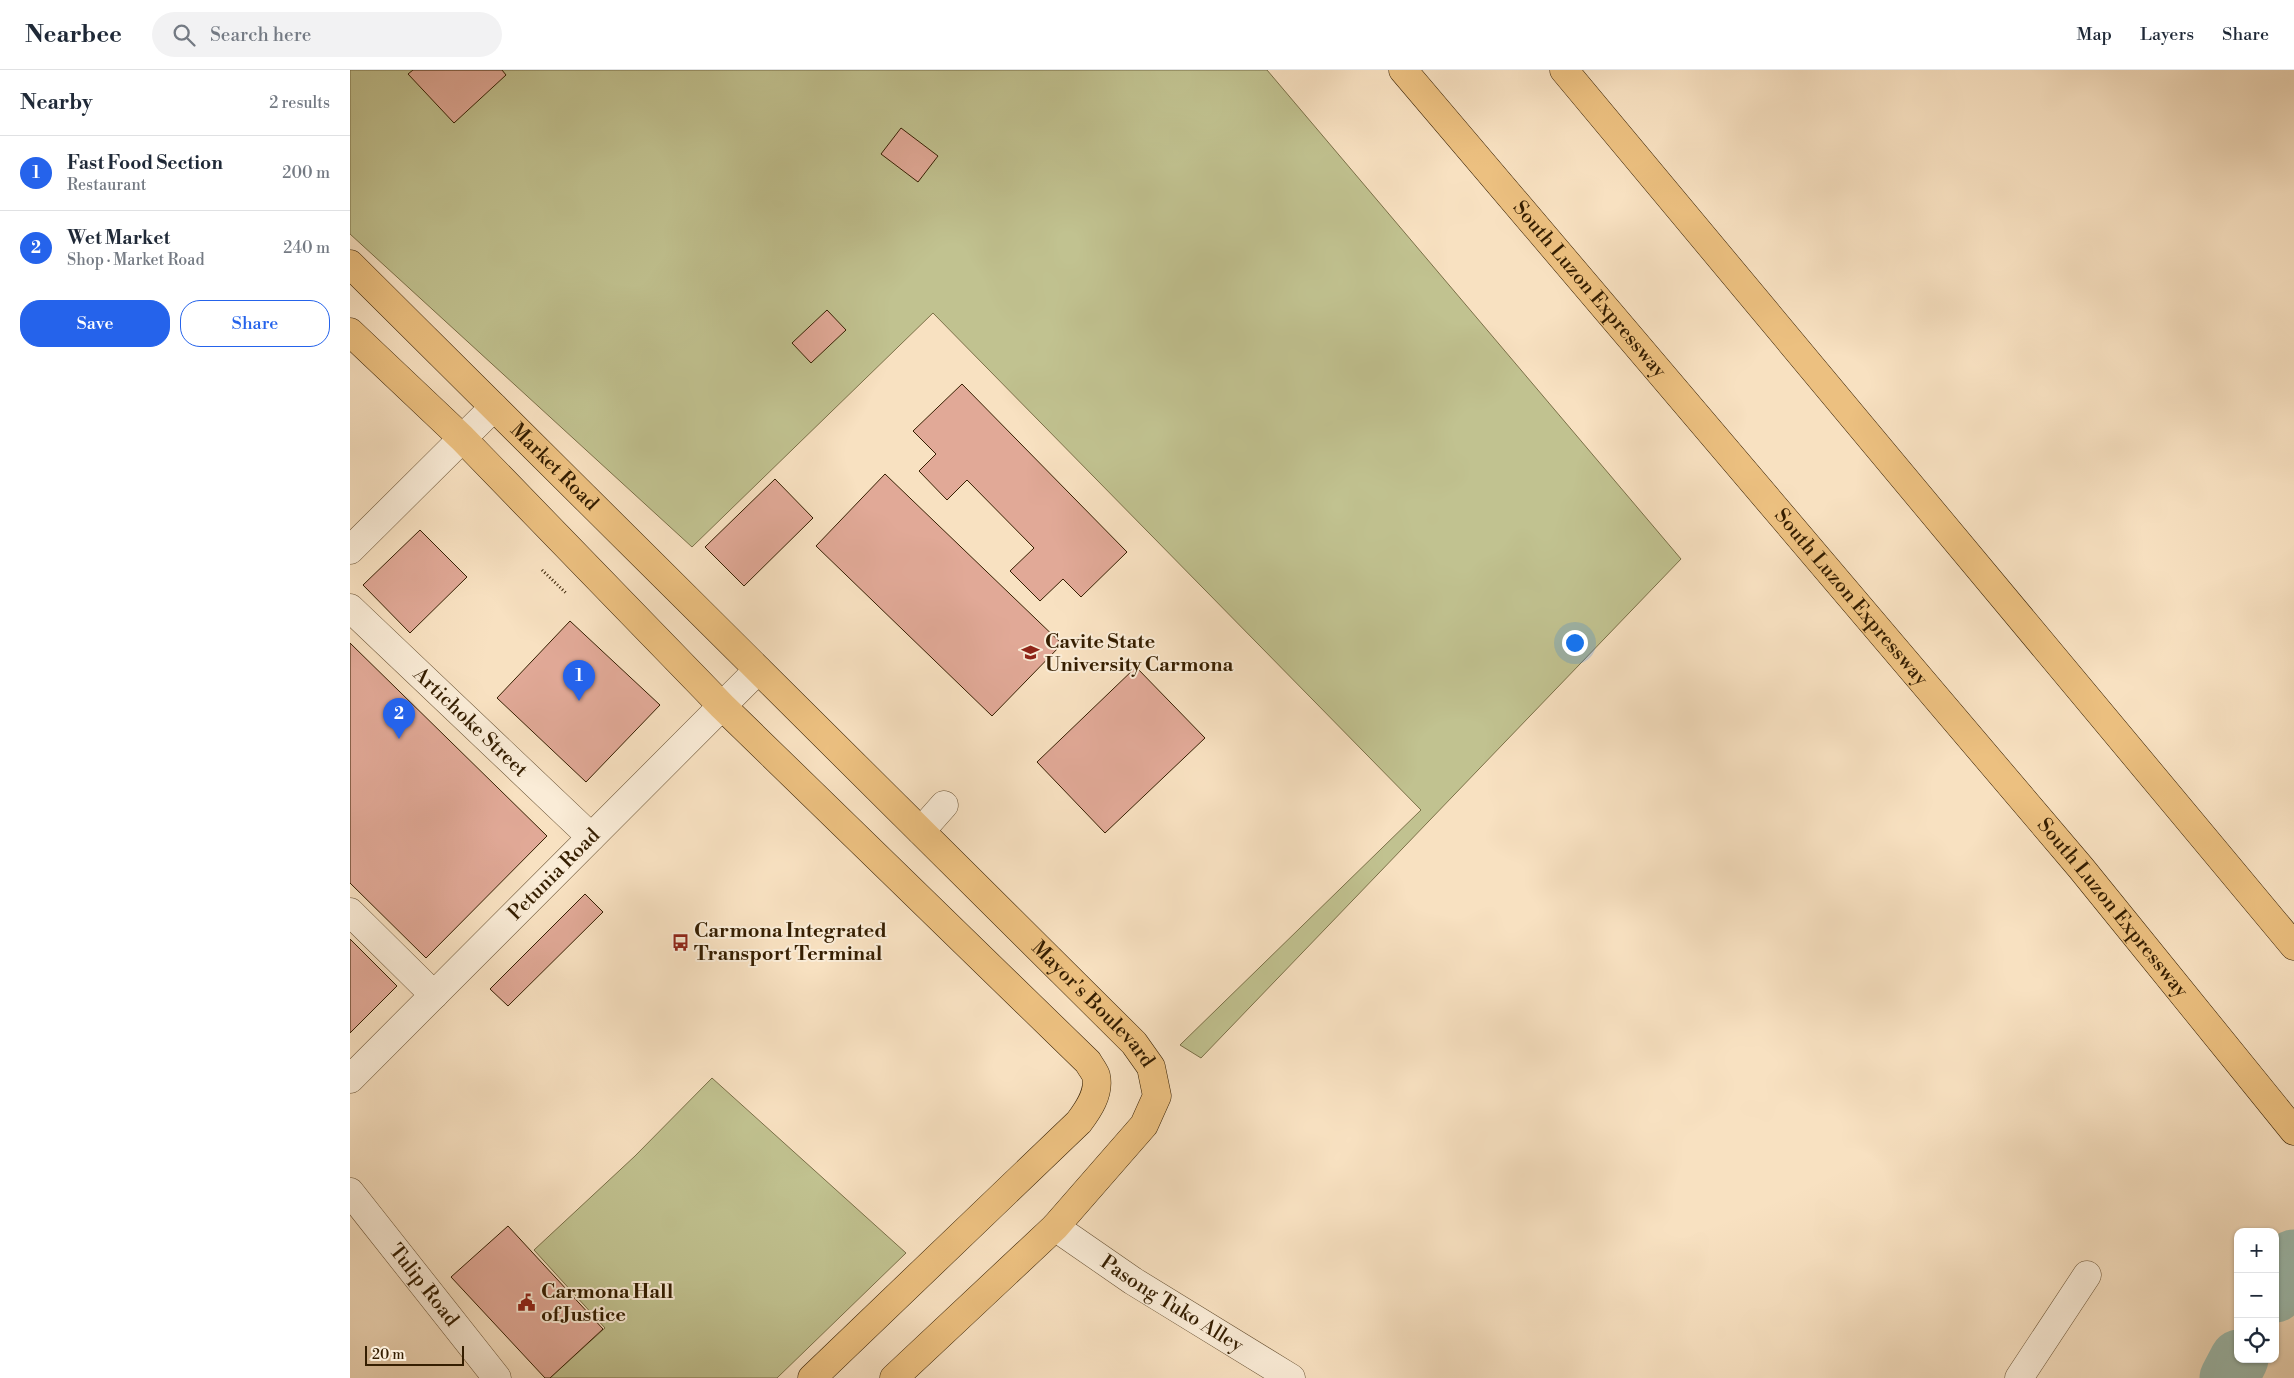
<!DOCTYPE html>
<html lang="en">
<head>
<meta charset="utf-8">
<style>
  :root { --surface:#fff; --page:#f2f2f3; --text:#1f2937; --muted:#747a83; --line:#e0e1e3; --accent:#2563eb }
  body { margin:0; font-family:"Libre Bodoni",serif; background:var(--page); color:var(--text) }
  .controls { position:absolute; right:15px; bottom:15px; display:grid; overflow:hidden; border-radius:10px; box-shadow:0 1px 4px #0004 }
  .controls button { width:45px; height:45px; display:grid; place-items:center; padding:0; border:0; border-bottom:1px solid var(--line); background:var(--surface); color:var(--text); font:25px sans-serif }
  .scale { position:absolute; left:15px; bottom:12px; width:99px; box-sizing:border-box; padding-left:5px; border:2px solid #351e01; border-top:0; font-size:14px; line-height:18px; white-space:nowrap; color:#351e01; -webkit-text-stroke:4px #faecd7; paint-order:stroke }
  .you { position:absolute; left:1224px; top:572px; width:18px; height:18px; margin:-12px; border:4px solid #fff; border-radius:50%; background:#1a73e8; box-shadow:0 0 0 8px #1a73e833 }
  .badge { display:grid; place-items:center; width:32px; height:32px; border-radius:50%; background:var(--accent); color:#fff; font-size:16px; font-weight:700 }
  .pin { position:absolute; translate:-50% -41px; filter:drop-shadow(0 1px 2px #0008) }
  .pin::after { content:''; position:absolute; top:26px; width:18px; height:15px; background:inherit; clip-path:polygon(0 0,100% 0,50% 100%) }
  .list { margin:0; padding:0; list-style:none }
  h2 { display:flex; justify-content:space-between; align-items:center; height:65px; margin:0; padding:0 20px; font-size:21px }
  h2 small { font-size:16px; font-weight:400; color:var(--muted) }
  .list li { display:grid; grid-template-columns:32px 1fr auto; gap:15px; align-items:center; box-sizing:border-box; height:75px; padding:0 20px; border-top:1px solid var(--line) }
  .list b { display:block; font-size:19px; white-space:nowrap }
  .list p { margin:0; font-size:16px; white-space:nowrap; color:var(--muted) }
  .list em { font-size:16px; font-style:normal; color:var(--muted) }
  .actions { display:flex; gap:10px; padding:15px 20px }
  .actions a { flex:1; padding:11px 0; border:1px solid var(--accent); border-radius:20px; text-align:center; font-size:18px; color:var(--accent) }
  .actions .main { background:var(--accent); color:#fff }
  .icon { flex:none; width:28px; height:28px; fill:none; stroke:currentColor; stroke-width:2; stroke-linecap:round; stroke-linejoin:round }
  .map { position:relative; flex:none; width:1944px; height:1308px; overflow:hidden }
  header { display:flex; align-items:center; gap:30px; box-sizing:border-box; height:70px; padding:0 25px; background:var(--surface); border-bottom:1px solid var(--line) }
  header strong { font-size:24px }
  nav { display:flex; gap:28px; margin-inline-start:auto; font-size:18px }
  .search { width:350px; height:45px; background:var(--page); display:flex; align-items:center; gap:12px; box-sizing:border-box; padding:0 18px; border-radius:28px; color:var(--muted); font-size:19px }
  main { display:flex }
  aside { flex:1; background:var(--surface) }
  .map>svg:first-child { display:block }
  .green { fill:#c1c290; stroke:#7b7048 }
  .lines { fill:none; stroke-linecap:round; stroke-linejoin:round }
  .river { stroke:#9dbeb2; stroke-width:59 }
  .building { fill:#e1a997; stroke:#351e01 }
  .minor-casing { stroke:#664f31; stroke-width:29 }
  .major-casing { stroke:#351e01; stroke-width:29 }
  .highway-casing { stroke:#351e01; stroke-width:29 }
  .path { stroke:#351e01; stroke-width:3; stroke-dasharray:1 2.5; stroke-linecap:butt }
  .minor { stroke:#faecd7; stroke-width:28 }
  .major { stroke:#ecc080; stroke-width:28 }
  .highway { stroke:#ecc080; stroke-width:28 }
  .labels { text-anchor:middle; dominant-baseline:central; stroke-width:4; stroke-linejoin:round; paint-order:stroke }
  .street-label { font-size:20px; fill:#351e01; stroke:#faecd7 }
  .poi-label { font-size:20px; font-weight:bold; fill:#351e01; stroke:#faecd7; text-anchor:start }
</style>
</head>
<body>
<header>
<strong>Nearbee</strong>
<div class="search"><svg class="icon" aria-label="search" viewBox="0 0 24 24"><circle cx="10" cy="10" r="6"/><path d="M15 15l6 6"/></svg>Search here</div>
<nav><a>Map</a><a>Layers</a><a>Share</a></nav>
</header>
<main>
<aside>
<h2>Nearby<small>2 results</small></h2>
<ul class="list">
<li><span class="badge">1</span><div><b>Fast Food Section</b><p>Restaurant</p></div><em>200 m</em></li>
<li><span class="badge">2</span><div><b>Wet Market</b><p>Shop · Market Road</p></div><em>240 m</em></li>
</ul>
<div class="actions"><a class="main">Save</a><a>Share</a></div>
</aside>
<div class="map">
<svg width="1944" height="1308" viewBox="0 0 1944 1308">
  <rect width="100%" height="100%" fill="#f8e1c1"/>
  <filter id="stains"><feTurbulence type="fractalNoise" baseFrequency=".004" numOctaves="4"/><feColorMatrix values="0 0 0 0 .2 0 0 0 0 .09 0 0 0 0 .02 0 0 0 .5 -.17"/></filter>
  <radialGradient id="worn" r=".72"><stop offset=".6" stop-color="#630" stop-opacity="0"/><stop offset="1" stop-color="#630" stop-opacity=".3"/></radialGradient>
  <path class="green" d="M 0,0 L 917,0 L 1331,489 L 851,988 L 830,975 L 1071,740 L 583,243 L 342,477 L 0,164 Z
    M 362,1008 L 556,1183 L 427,1308 L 200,1308 L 255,1258 L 184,1180 L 285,1086 Z"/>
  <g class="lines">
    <path class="river" d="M 1925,1223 L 1944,1189
      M 1879,1308 L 1889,1289"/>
  </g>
  <path class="building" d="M 63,0 L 152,0 L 156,5 L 104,53 L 58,4 Z
    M 551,58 L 588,86 L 568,112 L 531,84 Z
    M 477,240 L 496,260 L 461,293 L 442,273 Z
    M 612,314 L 777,482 L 731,527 L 713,509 L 690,531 L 660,501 L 684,478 L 617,410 L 597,430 L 569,401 L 586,384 L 563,361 Z
    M 535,404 L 712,574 L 642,646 L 466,476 Z
    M 425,409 L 463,448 L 394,516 L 355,477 Z
    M 70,460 L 117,507 L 60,563 L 13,515 Z
    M 220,551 L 310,635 L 236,712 L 147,628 Z
    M 0,573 L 197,766 L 76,888 L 0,813 Z
    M 786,597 L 855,668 L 755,763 L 687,692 Z
    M 235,824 L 253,842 L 158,936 L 140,919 Z
    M 0,869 L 47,916 L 0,963 Z
    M 158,1156 L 253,1259 L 200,1308 L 195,1308 L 101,1207 Z"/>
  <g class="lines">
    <defs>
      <g id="minor">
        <path d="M 0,480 L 144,337"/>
        <path id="s1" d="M 0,538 L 241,767"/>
        <path d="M 571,761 L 594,735"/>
        <path d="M 0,842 L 84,925"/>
        <path id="s2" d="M 0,1009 L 408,600"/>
        <path id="s3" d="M 0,1122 L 147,1308"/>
        <path id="s4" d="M 705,1157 L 783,1211 L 941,1308"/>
        <path d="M 1669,1308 L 1737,1205"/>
      </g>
      <g id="major">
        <path id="s5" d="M 0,194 L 784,973 L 801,997 L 807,1026 L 794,1055 L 705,1157 L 544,1308"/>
        <path d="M 0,262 L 112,368 L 372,636 L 738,992 C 740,996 745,1002 746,1006 C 750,1023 738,1040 729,1052 L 462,1308"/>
      </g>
      <g id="highway">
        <path id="s6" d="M 1053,0 L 1731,798 L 1944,1061"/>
        <path d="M 1214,0 L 1944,876"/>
      </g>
    </defs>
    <use href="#minor" class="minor-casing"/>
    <use href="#major" class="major-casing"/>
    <use href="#highway" class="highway-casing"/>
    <path class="path" d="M 192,500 L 217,524"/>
    <use href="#minor" class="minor"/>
    <use href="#major" class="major"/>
    <use href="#highway" class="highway"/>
  </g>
  <defs>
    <symbol id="university-bare" viewBox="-9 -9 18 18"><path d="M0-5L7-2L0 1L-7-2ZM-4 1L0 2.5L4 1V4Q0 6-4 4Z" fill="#8f2418" stroke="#faecd7" stroke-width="2.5" paint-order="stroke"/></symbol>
    <symbol id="bus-bare" viewBox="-9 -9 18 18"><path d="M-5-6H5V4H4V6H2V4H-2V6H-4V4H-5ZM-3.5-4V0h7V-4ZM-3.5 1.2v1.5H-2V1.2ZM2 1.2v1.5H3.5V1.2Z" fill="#8f2418" stroke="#faecd7" stroke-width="2.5" paint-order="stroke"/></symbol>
    <symbol id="civic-bare" viewBox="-9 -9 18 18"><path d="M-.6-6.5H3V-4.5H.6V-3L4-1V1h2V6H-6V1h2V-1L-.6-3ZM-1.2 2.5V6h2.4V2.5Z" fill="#8f2418" stroke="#faecd7" stroke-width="2.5" paint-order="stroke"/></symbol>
  </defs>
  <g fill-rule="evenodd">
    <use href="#university-bare" x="668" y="570" width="25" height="25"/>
    <use href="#bus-bare" x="318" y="860" width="25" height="25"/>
    <use href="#civic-bare" x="164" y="1220" width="25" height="25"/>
  </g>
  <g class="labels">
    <g class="street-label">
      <text stroke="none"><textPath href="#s6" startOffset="288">South Luzon Expressway</textPath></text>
      <text stroke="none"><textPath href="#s5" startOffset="288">Market Road</textPath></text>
      <text stroke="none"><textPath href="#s6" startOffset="692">South Luzon Expressway</textPath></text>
      <text stroke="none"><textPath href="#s1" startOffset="166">Artichoke Street</textPath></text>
      <text stroke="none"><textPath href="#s2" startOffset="289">Petunia Road</textPath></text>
      <text stroke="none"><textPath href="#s6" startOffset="1098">South Luzon Expressway</textPath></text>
      <text stroke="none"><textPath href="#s5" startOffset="1049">Mayor's Boulevard</textPath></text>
      <text stroke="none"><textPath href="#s3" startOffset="119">Tulip Road</textPath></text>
      <text stroke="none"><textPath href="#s4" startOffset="140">Pasong Tuko Alley</textPath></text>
    </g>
    <g class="poi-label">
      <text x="695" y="572">Cavite State<tspan x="695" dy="23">University Carmona</tspan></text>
      <text x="344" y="861">Carmona Integrated<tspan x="344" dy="23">Transport Terminal</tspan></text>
      <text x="191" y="1222">Carmona Hall<tspan x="191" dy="23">of Justice</tspan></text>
    </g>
  </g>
  <rect width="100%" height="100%" filter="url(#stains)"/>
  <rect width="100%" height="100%" fill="url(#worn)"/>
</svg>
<div class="controls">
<button>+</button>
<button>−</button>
<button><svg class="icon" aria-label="locate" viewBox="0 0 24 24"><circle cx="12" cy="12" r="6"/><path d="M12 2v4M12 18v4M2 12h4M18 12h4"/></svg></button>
</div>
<div class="scale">20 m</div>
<div class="you"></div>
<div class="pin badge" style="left:229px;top:631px">1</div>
<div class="pin badge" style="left:49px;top:669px">2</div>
</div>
</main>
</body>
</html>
